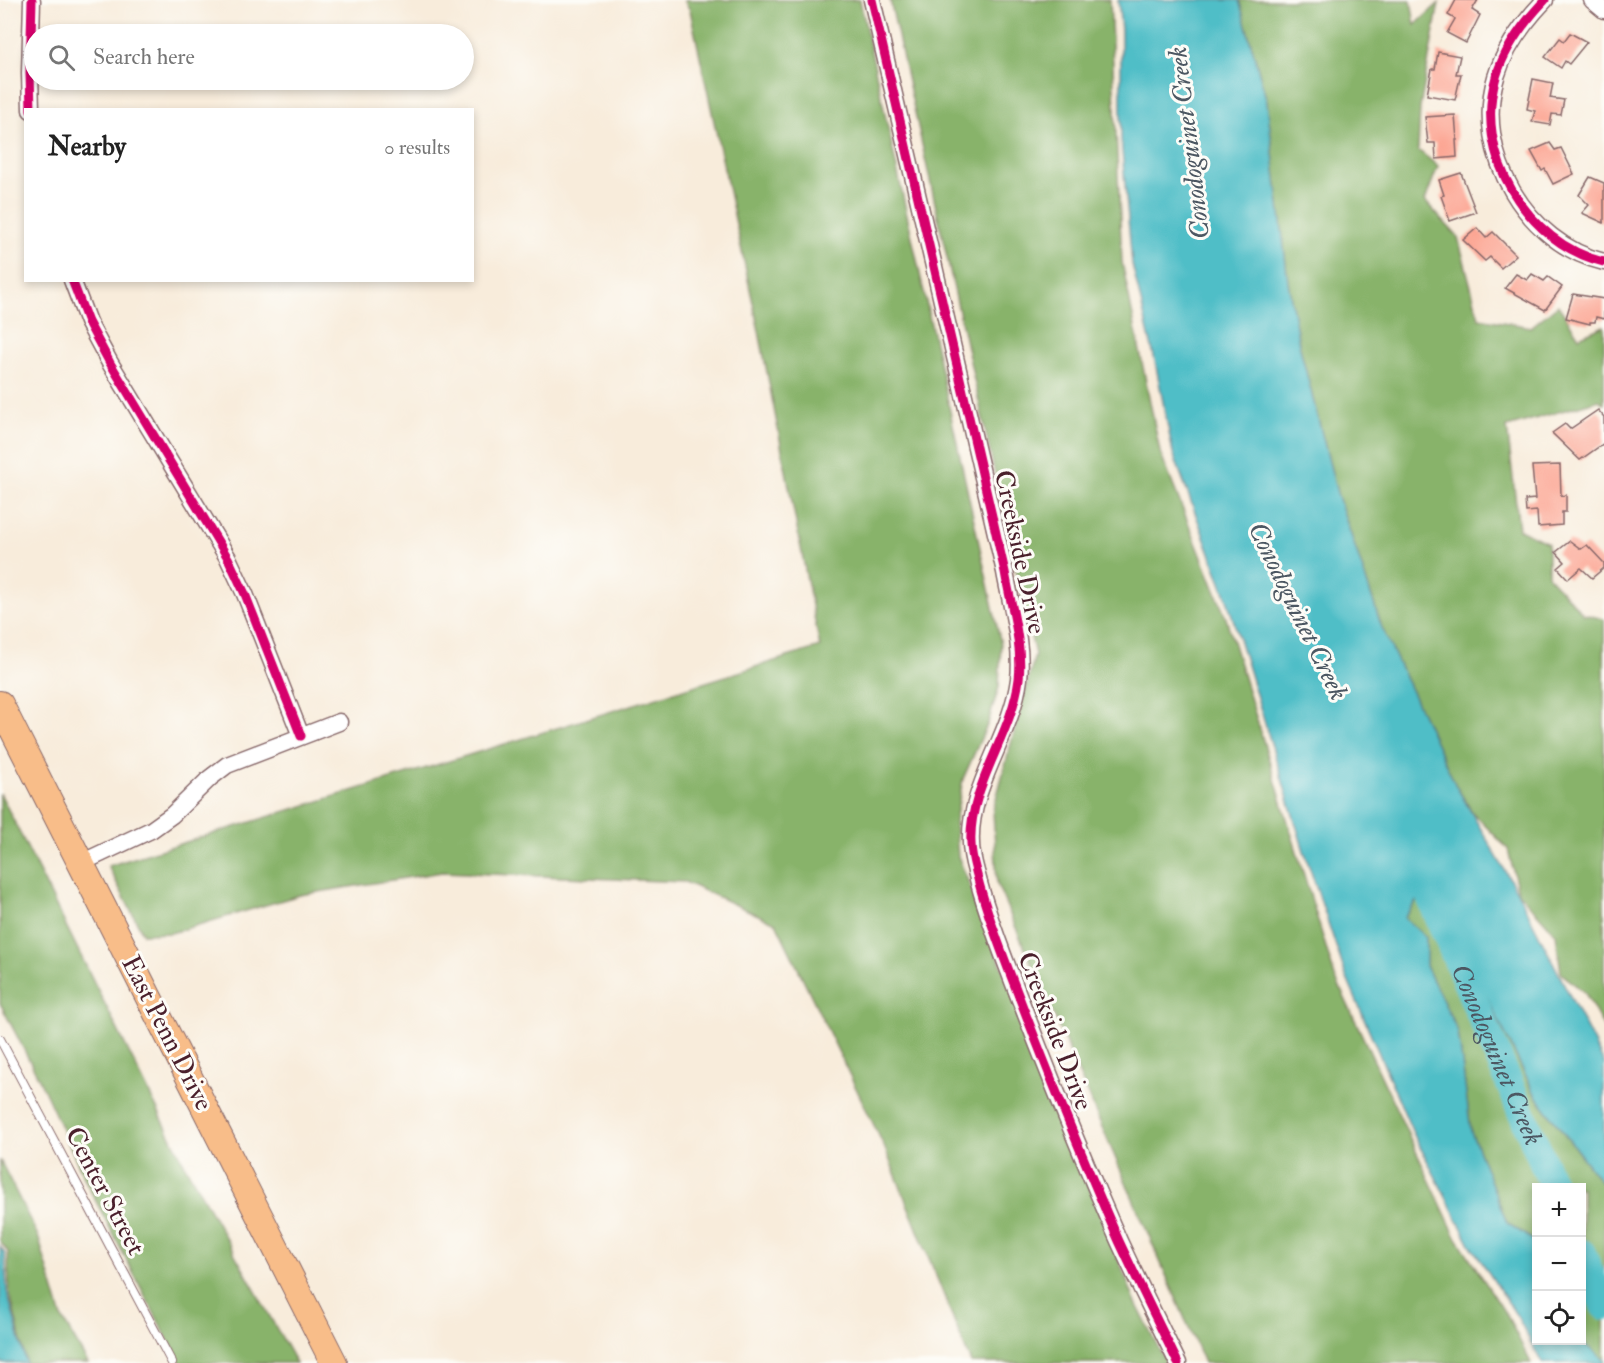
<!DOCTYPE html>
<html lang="en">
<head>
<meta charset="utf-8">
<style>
  :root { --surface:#fff; --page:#f2f2f2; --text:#222; --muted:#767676; --line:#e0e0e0 }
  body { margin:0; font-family:"IM FELL Double Pica",serif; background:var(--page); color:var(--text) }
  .controls { position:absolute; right:18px; bottom:18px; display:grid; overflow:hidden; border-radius:0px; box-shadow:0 3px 9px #0003 }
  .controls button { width:54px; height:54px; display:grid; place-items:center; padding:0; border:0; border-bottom:2px solid var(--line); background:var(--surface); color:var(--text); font:30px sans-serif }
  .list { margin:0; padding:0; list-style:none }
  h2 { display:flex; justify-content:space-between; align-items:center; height:78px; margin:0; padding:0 24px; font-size:26px }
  h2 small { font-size:20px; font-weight:400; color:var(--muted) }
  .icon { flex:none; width:33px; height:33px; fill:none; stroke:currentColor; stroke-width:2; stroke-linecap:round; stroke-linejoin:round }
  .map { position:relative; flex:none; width:1604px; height:1363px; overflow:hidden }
  .search { position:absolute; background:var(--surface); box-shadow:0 3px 9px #0003; left:24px; top:24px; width:450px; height:66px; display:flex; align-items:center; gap:15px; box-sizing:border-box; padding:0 21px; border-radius:33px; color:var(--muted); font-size:22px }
  .panel { position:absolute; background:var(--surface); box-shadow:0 3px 9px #0003; left:24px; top:108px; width:450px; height:174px; border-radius:0px }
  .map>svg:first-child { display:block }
  .forest { fill:#88b36b; stroke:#69694b; stroke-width:1.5 }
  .water { fill:#50bec7; stroke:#4d6e79; stroke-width:1.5 }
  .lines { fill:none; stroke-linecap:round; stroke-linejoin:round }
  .river { stroke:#50bec7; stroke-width:28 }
  .building { fill:#fca492 }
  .service-casing { stroke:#876769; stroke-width:10 }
  .minor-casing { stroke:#876769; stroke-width:19 }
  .primary-casing { stroke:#876769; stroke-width:28 }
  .service { stroke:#fff; stroke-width:8 }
  .minor { stroke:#fff; stroke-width:16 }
  .primary { stroke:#f8bd89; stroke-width:26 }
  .cycleway-casing { stroke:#fdfcf7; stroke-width:13 }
  .cycleway { stroke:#d6006c; stroke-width:9 }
  .labels { text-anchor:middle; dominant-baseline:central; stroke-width:6; stroke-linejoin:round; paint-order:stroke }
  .street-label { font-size:26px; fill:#4a1f2b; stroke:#fdfcf7 }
  .water-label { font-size:27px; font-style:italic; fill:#4c5762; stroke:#fdfcf7 }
</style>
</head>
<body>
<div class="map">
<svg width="1604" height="1363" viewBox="0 0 1604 1363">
  <rect width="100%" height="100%" fill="#fdfcf7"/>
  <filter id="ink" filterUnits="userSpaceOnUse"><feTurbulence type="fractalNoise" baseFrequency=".0167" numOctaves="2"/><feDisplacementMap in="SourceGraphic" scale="12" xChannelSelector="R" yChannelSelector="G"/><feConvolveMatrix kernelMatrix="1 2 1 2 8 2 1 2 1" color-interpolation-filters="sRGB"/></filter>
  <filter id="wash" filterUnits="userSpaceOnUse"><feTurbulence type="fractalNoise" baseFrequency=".008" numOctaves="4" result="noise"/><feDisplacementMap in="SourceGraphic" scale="24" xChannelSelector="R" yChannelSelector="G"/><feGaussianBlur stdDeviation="1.35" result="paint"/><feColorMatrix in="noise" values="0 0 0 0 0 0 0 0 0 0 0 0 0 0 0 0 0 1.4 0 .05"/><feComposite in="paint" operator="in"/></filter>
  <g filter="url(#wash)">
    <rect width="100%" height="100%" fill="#f8ecdb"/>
    <path class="forest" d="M 684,0 L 860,0 L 1001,644 L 999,687 L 988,723 L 963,779 L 955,821 L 958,856 L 1135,1301 L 1166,1363 L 971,1363 L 884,1146 L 776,923 L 685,882 L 442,872 L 300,895 L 171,933 L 143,934 L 108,866 L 820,647 L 759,331 L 690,10 Z
      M 890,0 L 1110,0 L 1122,262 L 1160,452 L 1226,618 L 1335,977 L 1455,1235 L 1509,1319 L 1531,1363 L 1204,1363 L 997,884 L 993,810 L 1035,655 Z
      M 1239,0 L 1411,0 L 1415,25 L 1439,3 L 1420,108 L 1418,150 L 1438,166 L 1425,201 L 1458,237 L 1479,318 L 1531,327 L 1558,305 L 1579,337 L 1604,326 L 1604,404 L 1599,400 L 1507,427 L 1519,529 L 1548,543 L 1548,576 L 1583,614 L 1604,619 L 1604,1028 L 1585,993 L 1561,973 L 1556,934 L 1518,892 L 1508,849 L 1472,812 L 1456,786 L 1382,628 L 1337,493 L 1299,344 L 1288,282 L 1267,102 Z
      M 0,793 L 187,1169 L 296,1363 L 180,1363 L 88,1186 L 39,1079 L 0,1003 Z
      M 1438,898 L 1536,1096 L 1604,1186 L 1604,1360 L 1584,1343 L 1582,1336 L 1582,1188 L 1536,1188 L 1536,1242 L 1507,1223 L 1471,1131 L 1458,1032 L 1426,966 L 1426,937 L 1404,918 L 1418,899 Z
      M 0,1160 L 38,1236 L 62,1318 L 88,1363 L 26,1363 L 9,1290 L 8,1252 L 0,1241 Z"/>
    <path class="water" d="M 1118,0 L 1239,0 L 1267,102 L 1288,282 L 1299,344 L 1337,493 L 1382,628 L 1456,786 L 1519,895 L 1604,1063 L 1604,1186 L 1536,1096 L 1438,898 L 1418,899 L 1404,918 L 1426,937 L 1426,966 L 1458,1032 L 1471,1131 L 1507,1223 L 1536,1242 L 1536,1340 L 1582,1340 L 1582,1336 L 1584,1343 L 1604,1360 L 1604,1363 L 1542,1363 L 1517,1316 L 1470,1244 L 1413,1133 L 1346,976 L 1304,851 L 1226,596 L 1173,453 L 1155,361 L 1132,264 L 1121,139 L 1121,30 Z
      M 0,1246 L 5,1254 L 7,1291 L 26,1363 L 0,1363 Z"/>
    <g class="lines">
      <g class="river">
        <path id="s1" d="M 1416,864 L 1554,1188"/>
        <path d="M 1582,1253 L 1604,1306"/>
      </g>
    </g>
    <g id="blocks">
      <path class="building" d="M 1456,0 L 1478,0 L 1472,10 L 1480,15 L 1466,43 L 1447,33 L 1455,19 L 1448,15 Z
        M 1570,33 L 1587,42 L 1569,64 L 1565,61 L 1561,68 L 1545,57 L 1560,38 L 1564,41 Z
        M 1438,52 L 1460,56 L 1456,74 L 1461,74 L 1455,100 L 1427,95 L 1432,69 L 1435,69 Z
        M 1533,79 L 1553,83 L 1550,98 L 1564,100 L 1561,115 L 1552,114 L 1550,125 L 1532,122 L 1535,111 L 1527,109 Z
        M 1455,115 L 1457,140 L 1456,140 L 1457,157 L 1436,159 L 1435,143 L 1428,143 L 1425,117 Z
        M 1550,143 L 1555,150 L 1561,148 L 1574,174 L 1553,184 L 1545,169 L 1542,171 L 1531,151 Z
        M 1461,173 L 1476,212 L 1450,221 L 1441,196 L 1444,195 L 1439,180 Z
        M 1590,177 L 1604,183 L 1604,223 L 1582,213 L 1589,205 L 1579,195 Z
        M 1477,228 L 1486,238 L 1493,232 L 1516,255 L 1501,268 L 1490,257 L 1485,261 L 1463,240 Z
        M 1516,274 L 1527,280 L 1532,274 L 1544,281 L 1548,277 L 1562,287 L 1545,310 L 1505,288 Z
        M 1573,294 L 1604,299 L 1604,319 L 1596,317 L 1595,322 L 1590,322 L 1590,324 L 1566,318 Z
        M 1598,410 L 1604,417 L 1604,443 L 1580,460 L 1552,433 L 1565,424 L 1570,429 Z
        M 1560,465 L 1561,496 L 1566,495 L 1566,512 L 1562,512 L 1562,525 L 1538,527 L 1537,511 L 1526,512 L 1525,500 L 1535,499 L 1532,466 Z
        M 1570,541 L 1581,549 L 1587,545 L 1604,563 L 1604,568 L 1592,578 L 1581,568 L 1568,579 L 1558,568 L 1565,562 L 1556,552 Z"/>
    </g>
  </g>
  <g filter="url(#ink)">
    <use href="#blocks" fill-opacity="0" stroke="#876769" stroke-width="1.5"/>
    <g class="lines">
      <defs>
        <path id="service" d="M 0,1039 L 172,1363"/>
        <path id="minor" d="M 872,0 L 1005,572 C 1011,606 1023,644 1019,679 C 1012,735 968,787 971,843 C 971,857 976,870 979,883 C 990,924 1006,963 1021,1002 C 1052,1082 1084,1162 1119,1241 C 1138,1282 1158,1322 1178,1363
          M 1545,0 C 1524,22 1505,47 1496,77 C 1473,153 1527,244 1604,262
          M 1592,0 L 1604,10
          M 31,110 L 30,73 L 32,0
          M 72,280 L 88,322 L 110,363 L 228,558 L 245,594 L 301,736
          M 81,863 L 151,830 L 172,815 L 210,778 L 227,765 L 339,722"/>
        <path id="primary" d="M 0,704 L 334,1363"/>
      </defs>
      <use href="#service" class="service-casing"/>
      <use href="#minor" class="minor-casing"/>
      <use href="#primary" class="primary-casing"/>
      <use href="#service" class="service"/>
      <use href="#minor" class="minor"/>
      <use href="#primary" class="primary"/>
      <defs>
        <path id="cycleway" d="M 872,0 L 1005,572 C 1011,606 1023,644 1019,679 C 1012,735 968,787 971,843 C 971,857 976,870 979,883 C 990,924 1006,963 1021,1002 C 1052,1082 1084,1162 1119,1241 C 1138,1282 1158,1322 1178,1363
          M 1545,0 C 1524,22 1505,47 1496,77 C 1473,153 1527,244 1604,262
          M 31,110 L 30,73 L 32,0
          M 72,280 L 88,322 L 110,363 L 228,558 L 245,594 L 301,736"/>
      </defs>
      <use href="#cycleway" class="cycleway-casing"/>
      <use href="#cycleway" class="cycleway"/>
    </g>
  </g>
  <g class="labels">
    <g class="street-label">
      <text transform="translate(1020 552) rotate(78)">Creekside Drive</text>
      <text transform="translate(1055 1031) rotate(69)">Creekside Drive</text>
      <text transform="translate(167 1033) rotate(63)">East Penn Drive</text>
      <text transform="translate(105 1191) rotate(62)">Center Street</text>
    </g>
    <g class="water-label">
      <text transform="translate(1189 143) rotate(-97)">Conodoguinet Creek</text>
      <text transform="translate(1298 611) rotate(64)">Conodoguinet Creek</text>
      <text stroke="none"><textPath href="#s1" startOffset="207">Conodoguinet Creek</textPath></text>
    </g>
  </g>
</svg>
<div class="controls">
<button>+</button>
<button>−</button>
<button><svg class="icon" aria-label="locate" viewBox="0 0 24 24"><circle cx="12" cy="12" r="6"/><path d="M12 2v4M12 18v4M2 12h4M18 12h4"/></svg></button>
</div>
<div class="search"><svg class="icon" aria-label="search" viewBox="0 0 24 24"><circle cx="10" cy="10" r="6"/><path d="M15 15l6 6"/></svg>Search here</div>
<section class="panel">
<h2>Nearby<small>0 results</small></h2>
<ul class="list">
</ul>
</section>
</div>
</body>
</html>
